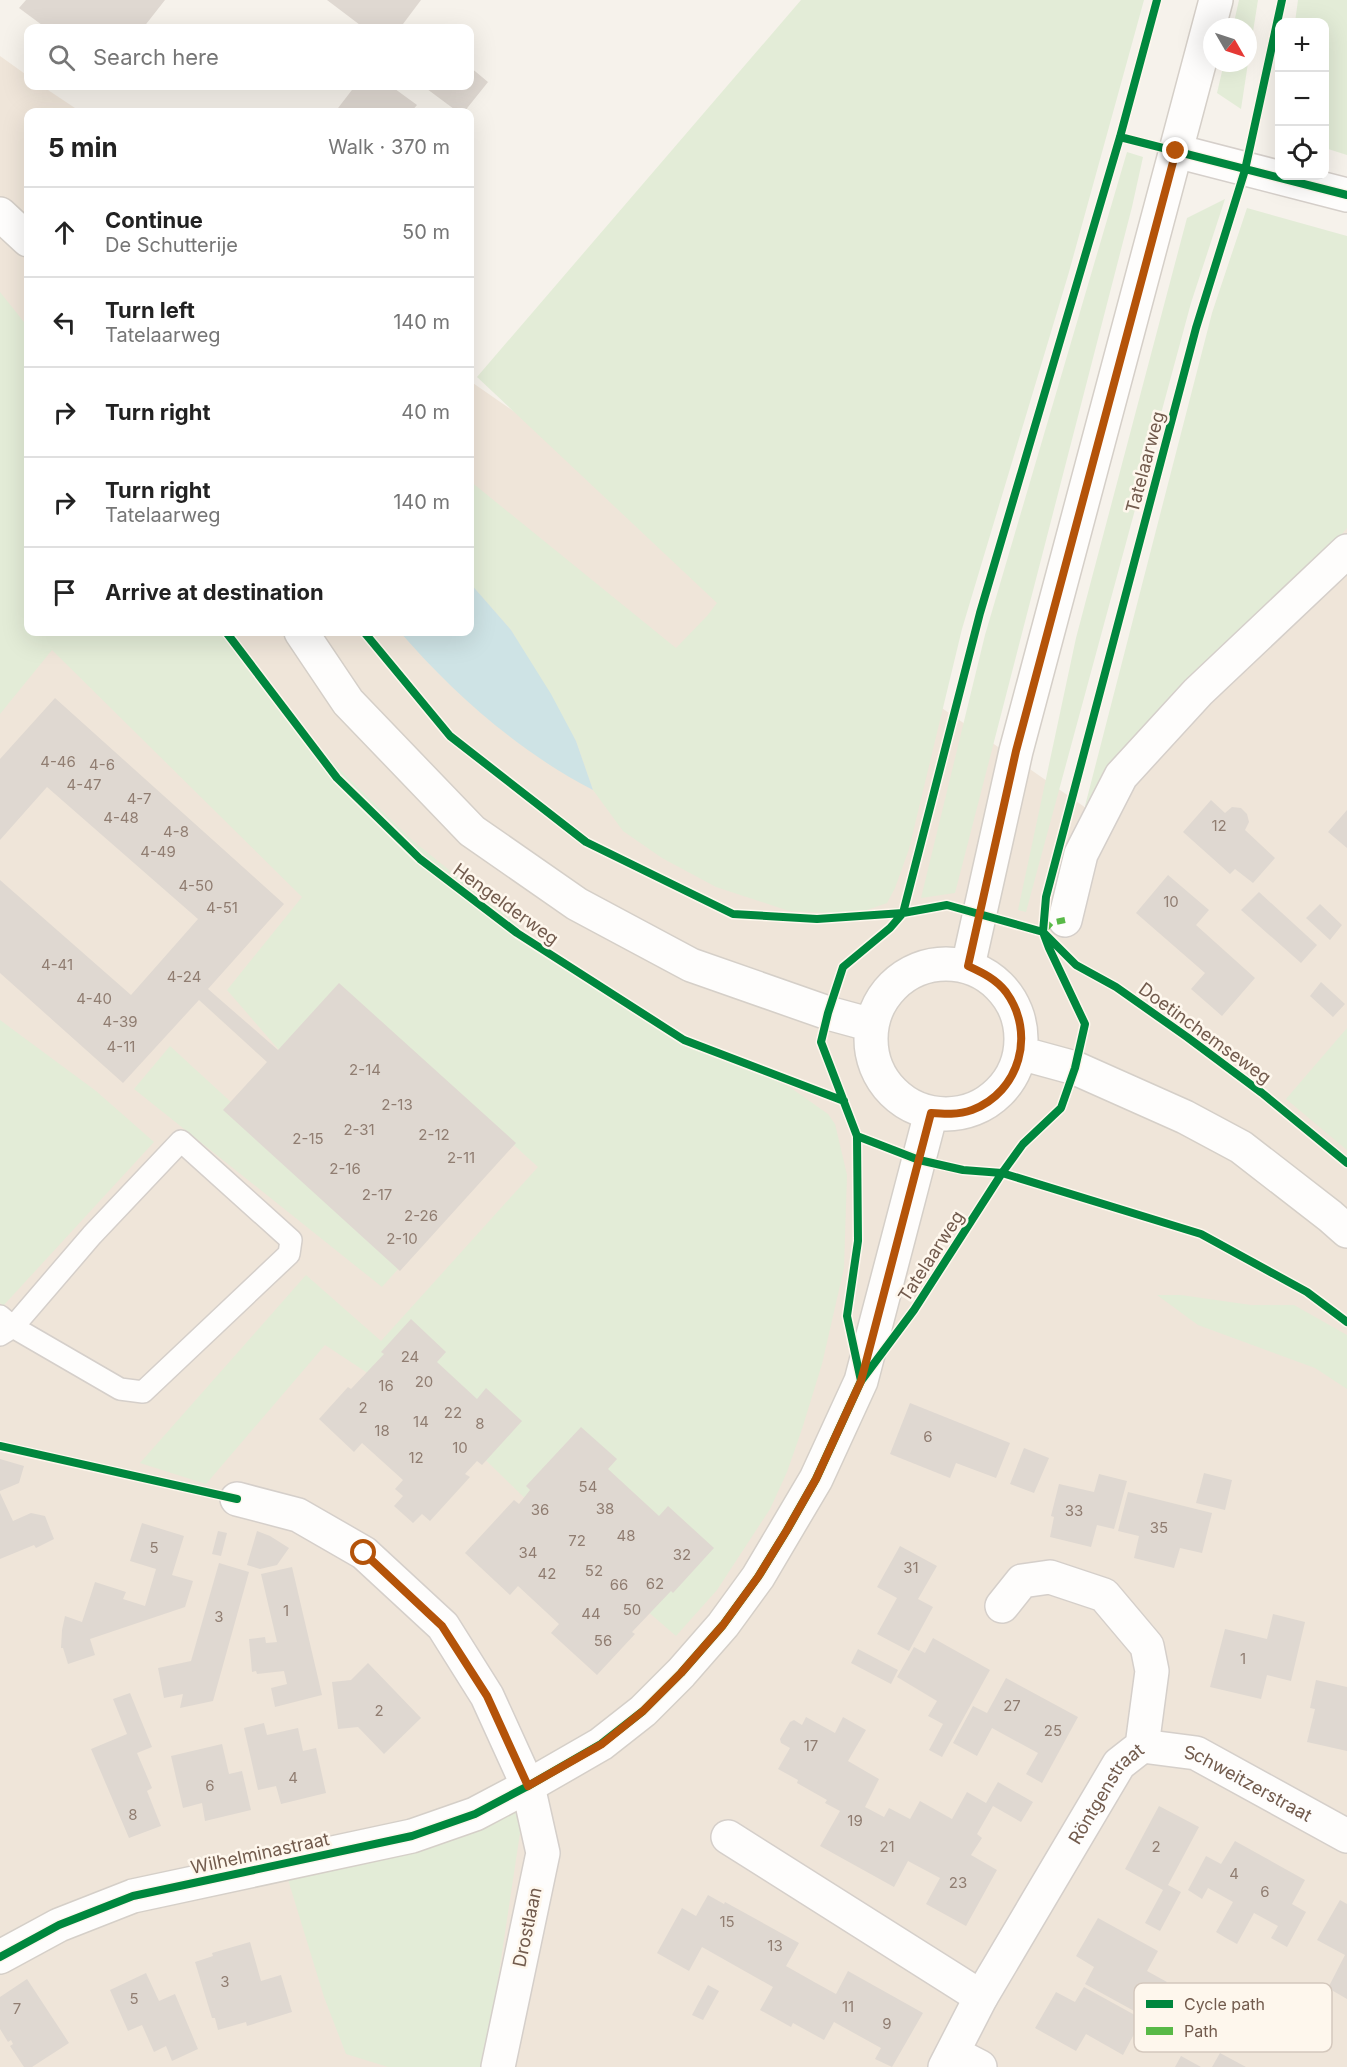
<!DOCTYPE html>
<html lang="en">
<head>
<meta charset="utf-8">
<style>
  :root { --surface:#fff; --page:#f6f6f6; --text:#222; --muted:#767676; --line:#e0e0e0 }
  body { margin:0; font-family:Inter,sans-serif; background:var(--page); color:var(--text) }
  .controls { position:absolute; right:18px; top:18px; display:grid; overflow:hidden; border-radius:12px; box-shadow:0 6px 24px #0002 }
  .controls button { width:54px; height:54px; display:grid; place-items:center; padding:0; border:0; border-bottom:2px solid var(--line); background:var(--surface); color:var(--text); font:30px sans-serif }
  .compass { position:absolute; left:1203px; top:18px; width:54px; height:54px; border-radius:50%; background:var(--surface); box-shadow:0 6px 24px #0002; rotate:129deg }
  .stop { position:absolute; width:18px; height:18px; margin:-14px; border:4px solid #b45309; border-radius:50%; background:#fff }
  .stop.end { background:#b45309; border-color:#fff; box-shadow:0 2px 6px #0008 }
  .list { margin:0; padding:0; list-style:none }
  h2 { display:flex; justify-content:space-between; align-items:center; height:78px; margin:0; padding:0 24px; font-size:26px }
  h2 small { font-size:20px; font-weight:400; color:var(--muted) }
  .list li { display:grid; grid-template-columns:39px 1fr auto; gap:18px; align-items:center; box-sizing:border-box; height:90px; padding:0 24px; border-top:2px solid var(--line) }
  .list b { display:block; font-size:22px; white-space:nowrap }
  .list p { margin:0; font-size:20px; white-space:nowrap; color:var(--muted) }
  .list em { font-size:20px; font-style:normal; color:var(--muted) }
  .icon { flex:none; width:33px; height:33px; fill:none; stroke:currentColor; stroke-width:2; stroke-linecap:round; stroke-linejoin:round }
  .map { position:relative; flex:none; width:1347px; height:2067px; overflow:hidden }
  .search { position:absolute; background:var(--surface); box-shadow:0 6px 24px #0002; left:24px; top:24px; width:450px; height:66px; display:flex; align-items:center; gap:15px; box-sizing:border-box; padding:0 21px; border-radius:12px; color:var(--muted); font-size:22px }
  .panel { position:absolute; background:var(--surface); box-shadow:0 6px 24px #0002; left:24px; top:108px; width:450px; height:528px; border-radius:12px }
  .map>svg:first-child { display:block }
  .residential { fill:#efe5d9 }
  .green { fill:#e3ecd7 }
  .water { fill:#cee3e5 }
  .building { fill:#dfd8d1 }
  .lines { fill:none; stroke-linecap:round; stroke-linejoin:round }
  .lane-casing { stroke:#d5cfca; stroke-width:24 }
  .street-casing { stroke:#d5cfca; stroke-width:36 }
  .secondary-casing { stroke:#d5cfc8; stroke-width:36 }
  .lane { stroke:#fefdfc; stroke-width:21 }
  .street { stroke:#fefdfc; stroke-width:33 }
  .secondary { stroke:#fefdfc; stroke-width:33 }
  .quiet { stroke:#58b947; stroke-width:6; stroke-dasharray:12 6; stroke-linecap:butt }
  .cycleway-casing { stroke:#fef7ed; stroke-width:11 }
  .cycleway { stroke:#00873e; stroke-width:8 }
  .route { stroke:#b45309; stroke-width:8 }
  .labels { text-anchor:middle; dominant-baseline:central; stroke-width:5; stroke-linejoin:round; paint-order:stroke }
  .number-label { font-size:15px; fill:#907d71 }
  .street-label { font-size:18px; fill:#725b4d; stroke:#fef7ed }
  .key { fill:#fef7ed; stroke:#d4c8bd; stroke-width:1.5 }
  .key-label { font-size:16px; fill:#725b4d }
</style>
</head>
<body>
<div class="map">
<svg width="1347" height="2067" viewBox="0 0 1347 2067">
  <rect width="100%" height="100%" fill="#f6f2eb"/>
  <path class="residential" d="M 0,56 L 28,76 L 28,86 L 42,86 L 81,112 L 28,112 L 28,632 L 470,632 L 470,381 L 1086,808 L 1347,475 L 1347,2067 L 0,2067 Z"/>
  <path class="green" d="M 801,0 L 1144,0 L 1069,272 L 962,629 L 909,849 L 895,888 L 887,903 L 867,910 L 837,913 L 789,911 L 716,887 L 662,858 L 623,831 L 593,790 L 576,741 L 511,630 L 470,583 L 470,481 L 676,648 L 707,616 L 717,603 L 477,377 Z
    M 1239,0 L 1258,0 L 1248,63 L 1248,27 L 1233,27 Z
    M 1298,0 L 1347,0 L 1347,155 L 1325,148 L 1324,22 L 1295,22 Z
    M 1224,63 L 1248,63 L 1241,109 L 1217,93 Z
    M 1127,152 L 1143,157 L 1132,207 L 955,893 L 921,898 L 985,635 Z
    M 1225,199 L 1191,303 L 1026,912 L 1018,910 L 1076,638 L 1187,218 Z
    M 1247,208 L 1347,236 L 1347,528 L 1280,608 L 1090,807 L 1085,806 L 1212,313 Z
    M 0,292 L 28,327 L 28,632 L 226,632 L 260,677 L 337,767 L 412,840 L 533,938 L 604,988 L 706,1047 L 791,1088 L 828,1114 L 835,1124 L 847,1175 L 844,1268 L 822,1364 L 802,1429 L 787,1472 L 770,1509 L 717,1590 L 676,1636 L 586,1558 L 457,1432 L 325,1345 L 206,1484 L 140,1463 L 306,1275 L 381,1341 L 538,1167 L 338,985 L 279,1050 L 227,990 L 302,897 L 52,650 L 0,714 Z
    M 0,1020 L 96,1091 L 154,1142 L 3,1306 L 0,1303 Z
    M 1347,1028 L 1347,1150 L 1286,1099 Z
    M 170,1046 L 232,1103 L 399,1268 L 382,1287 L 134,1089 Z
    M 1157,1295 L 1181,1295 L 1251,1305 L 1294,1305 L 1347,1335 L 1347,1389 L 1315,1368 L 1198,1325 Z
    M 515,1812 L 522,1820 L 493,2012 L 482,2067 L 388,2067 L 346,2054 L 324,1997 L 286,1873 L 477,1830 Z"/>
  <path class="water" d="M 470,583 L 511,630 L 551,694 L 576,741 L 593,790 C 519,752 454,694 400,632 L 470,632 Z"/>
  <path class="building" d="M 26,0 L 165,0 L 143,28 L 46,28 L 19,8 Z
    M 327,0 L 421,0 L 400,28 L 364,28 Z
    M 470,67 L 488,82 L 464,112 L 458,112 L 423,86 L 470,86 Z
    M 355,86 L 391,86 L 417,105 L 411,112 L 335,112 Z
    M 55,698 L 284,904 L 208,989 L 278,1050 L 339,983 L 516,1143 L 400,1271 L 223,1110 L 267,1062 L 199,1000 L 123,1083 L 0,973 L 0,880 L 131,995 L 198,919 L 47,787 L 0,840 L 0,759 Z
    M 1211,800 L 1225,813 L 1232,807 L 1241,808 L 1247,814 L 1249,822 L 1245,830 L 1275,858 L 1253,883 L 1235,869 L 1230,874 L 1183,832 Z
    M 1347,810 L 1347,848 L 1328,832 Z
    M 1168,875 L 1209,910 L 1196,925 L 1255,978 L 1222,1016 L 1191,989 L 1205,973 L 1136,913 Z
    M 1259,892 L 1317,945 L 1301,963 L 1241,910 Z
    M 1320,904 L 1342,925 L 1330,940 L 1306,918 Z
    M 1321,982 L 1345,1004 L 1333,1017 L 1310,996 Z
    M 411,1319 L 446,1352 L 437,1362 L 477,1399 L 486,1388 L 522,1421 L 482,1465 L 477,1461 L 465,1474 L 470,1477 L 430,1521 L 422,1514 L 413,1523 L 394,1506 L 403,1496 L 395,1489 L 403,1480 L 362,1443 L 354,1452 L 319,1419 L 348,1387 L 351,1389 L 384,1354 L 381,1352 Z
    M 910,1403 L 1010,1443 L 996,1478 L 956,1463 L 950,1478 L 890,1454 Z
    M 581,1427 L 617,1459 L 608,1469 L 659,1516 L 668,1506 L 714,1548 L 673,1593 L 671,1591 L 632,1632 L 635,1634 L 597,1675 L 551,1633 L 559,1624 L 518,1586 L 510,1595 L 465,1553 L 514,1500 L 519,1504 L 530,1490 L 526,1486 Z
    M 1024,1448 L 1049,1458 L 1034,1493 L 1010,1484 Z
    M 0,1459 L 24,1466 L 19,1483 L 0,1491 Z
    M 1204,1473 L 1232,1480 L 1225,1510 L 1196,1503 Z
    M 1099,1474 L 1127,1481 L 1114,1529 L 1097,1525 L 1091,1547 L 1050,1537 L 1054,1517 L 1051,1516 L 1059,1484 L 1094,1492 Z
    M 1128,1492 L 1212,1513 L 1202,1553 L 1180,1548 L 1174,1568 L 1134,1558 L 1139,1536 L 1118,1531 Z
    M 0,1493 L 13,1521 L 31,1513 L 45,1516 L 54,1539 L 36,1548 L 34,1545 L 0,1559 Z
    M 142,1523 L 184,1536 L 172,1575 L 193,1581 L 185,1607 L 90,1639 L 95,1655 L 68,1664 L 63,1648 L 61,1648 L 62,1630 L 65,1616 L 82,1622 L 95,1582 L 126,1592 L 123,1599 L 145,1606 L 156,1569 L 130,1561 Z
    M 218,1531 L 227,1533 L 221,1556 L 212,1554 Z
    M 257,1531 L 270,1536 L 289,1548 L 277,1565 L 260,1569 L 247,1565 Z
    M 900,1546 L 937,1566 L 918,1599 L 933,1607 L 909,1651 L 877,1634 L 897,1598 L 877,1587 Z
    M 219,1563 L 249,1572 L 213,1701 L 180,1708 L 183,1694 L 164,1698 L 158,1668 L 191,1661 Z
    M 292,1567 L 322,1695 L 275,1707 L 271,1688 L 287,1684 L 284,1671 L 257,1674 L 256,1671 L 252,1672 L 249,1639 L 265,1637 L 266,1643 L 277,1642 L 261,1574 Z
    M 1273,1614 L 1305,1622 L 1291,1681 L 1267,1675 L 1261,1699 L 1210,1687 L 1225,1629 L 1267,1639 Z
    M 933,1638 L 990,1670 L 942,1757 L 929,1750 L 943,1724 L 928,1716 L 937,1701 L 897,1677 L 914,1647 L 925,1653 Z
    M 858,1649 L 898,1670 L 891,1684 L 851,1663 Z
    M 368,1663 L 421,1718 L 384,1754 L 358,1727 L 338,1729 L 332,1682 L 351,1680 Z
    M 1006,1678 L 1078,1717 L 1042,1783 L 1026,1774 L 1038,1753 L 992,1728 L 977,1756 L 953,1743 L 973,1706 L 987,1713 Z
    M 1316,1680 L 1347,1687 L 1347,1751 L 1307,1742 L 1315,1709 L 1310,1708 Z
    M 130,1693 L 152,1747 L 137,1753 L 152,1788 L 147,1791 L 161,1826 L 129,1838 L 91,1749 L 127,1734 L 113,1699 Z
    M 806,1717 L 835,1733 L 843,1717 L 866,1730 L 848,1761 L 879,1779 L 865,1807 L 884,1817 L 889,1808 L 910,1819 L 920,1801 L 952,1819 L 967,1792 L 986,1803 L 998,1782 L 1033,1802 L 1021,1822 L 993,1806 L 977,1834 L 982,1838 L 971,1855 L 997,1870 L 966,1926 L 926,1904 L 940,1878 L 908,1861 L 894,1887 L 820,1846 L 840,1811 L 825,1803 L 827,1800 L 797,1783 L 798,1780 L 778,1769 L 790,1748 L 781,1743 L 780,1739 L 790,1722 L 794,1720 L 802,1725 Z
    M 264,1723 L 267,1735 L 298,1728 L 303,1751 L 316,1748 L 326,1793 L 281,1804 L 276,1786 L 258,1790 L 244,1728 Z
    M 222,1744 L 229,1774 L 242,1771 L 251,1810 L 205,1821 L 202,1803 L 183,1808 L 171,1756 Z
    M 1159,1806 L 1199,1827 L 1168,1885 L 1181,1892 L 1160,1931 L 1145,1923 L 1163,1890 L 1125,1869 Z
    M 1235,1841 L 1305,1880 L 1292,1904 L 1306,1912 L 1287,1947 L 1271,1938 L 1278,1926 L 1254,1913 L 1237,1944 L 1226,1938 L 1216,1932 L 1233,1902 L 1208,1888 L 1202,1899 L 1188,1890 L 1206,1856 L 1221,1864 Z
    M 708,1895 L 724,1904 L 725,1902 L 799,1943 L 786,1966 L 816,1983 L 836,1994 L 848,1971 L 923,2013 L 892,2067 L 875,2059 L 881,2048 L 834,2022 L 824,2040 L 793,2023 L 791,2027 L 760,2010 L 773,1987 L 702,1947 L 689,1971 L 657,1953 L 682,1908 L 696,1916 Z
    M 1340,1900 L 1347,1904 L 1347,1999 L 1328,1988 L 1345,1955 L 1317,1940 Z
    M 1098,1918 L 1158,1951 L 1147,1971 L 1167,1982 L 1147,2018 L 1085,1984 L 1094,1967 L 1076,1956 Z
    M 250,1942 L 261,1981 L 281,1975 L 292,2012 L 247,2026 L 246,2022 L 218,2030 L 215,2018 L 212,2018 L 195,1962 L 213,1956 L 212,1953 Z
    M 146,1973 L 159,2001 L 175,1994 L 198,2049 L 172,2061 L 166,2046 L 154,2052 L 142,2025 L 128,2031 L 110,1990 Z
    M 27,1979 L 69,2043 L 32,2067 L 24,2067 L 10,2046 L 13,2044 L 11,2040 L 8,2042 L 0,2029 L 0,1997 Z
    M 708,1985 L 719,1991 L 703,2020 L 692,2015 Z
    M 1084,1987 L 1142,2019 L 1123,2055 L 1086,2034 L 1076,2051 L 1035,2028 L 1056,1992 L 1075,2002 Z
    M 1220,2053 L 1246,2067 L 1212,2067 Z
    M 1181,2056 L 1201,2067 L 1175,2067 Z"/>
  <g class="lines">
    <defs>
      <path id="lane" d="M 181,1141 L 291,1240 L 289,1254 L 143,1392 L 120,1389 L 13,1327 L 92,1235 Z
        M 0,1316 L 13,1327 L 0,1335"/>
      <g id="street">
        <path d="M 1176,151 L 1347,195"/>
        <path d="M 1065,920 L 1081,854 L 1121,776 L 1198,692 L 1347,551"/>
        <path d="M 237,1499 L 298,1515 L 364,1553 L 443,1626 L 487,1696 L 528,1786 L 543,1853 L 498,2067"/>
        <path id="s1" d="M 1142,1746 L 1196,1753 L 1347,1836"/>
        <path d="M 728,1837 L 981,1997"/>
        <path d="M 953,2053 L 980,2067"/>
        <path id="s2" d="M 945,2067 L 981,1997 L 1119,1764 L 1142,1746 L 1152,1671 L 1147,1646 L 1104,1595 L 1050,1577 L 1022,1581 L 1002,1606"/>
      </g>
      <path id="secondary" d="M 0,214 L 28,240
        M 301,632 L 348,702 L 472,831 L 577,904 L 691,965 L 828,1013 L 872,1025
        M871 1039a75 75 0 1 1 150 0a75 75 0 1 1-150 0Z
        M 968,966 L 1016,751 L 1216,0
        M 1020,1053 L 1075,1068 L 1185,1117 L 1241,1147 L 1330,1216 L 1347,1231
        M 0,1957 L 59,1925 L 133,1896 L 412,1836 L 475,1814 L 528,1786 L 601,1744 L 643,1711 L 681,1673 L 723,1625 L 758,1577 L 816,1479 L 861,1381 L 931,1113"/>
    </defs>
    <use href="#lane" class="lane-casing"/>
    <use href="#street" class="street-casing"/>
    <use href="#secondary" class="secondary-casing"/>
    <use href="#lane" class="lane"/>
    <use href="#street" class="street"/>
    <use href="#secondary" class="secondary"/>
    <path class="quiet" d="M 1043,932 L 1051,923 L 1065,920"/>
    <defs>
      <path id="cycleway" d="M 1120,137 L 1347,195
        M 226,632 L 337,778 L 420,859 L 517,933 L 684,1040 L 844,1101
        M 364,632 L 450,736 L 586,842 L 733,914 L 817,919 L 903,913 L 947,905 L 1043,932 L 1076,965 L 1116,987 L 1187,1037 L 1262,1093 L 1347,1163
        M 857,1136 L 919,1160 L 963,1170 L 1002,1173 L 1201,1234 L 1307,1292 L 1347,1322
        M 861,1381 L 847,1316 L 858,1241 L 857,1136 L 821,1042 L 828,1013 L 843,967 L 890,928 L 903,913 L 980,613 L 1120,137 L 1157,0
        M 0,1446 L 237,1499
        M 0,1957 L 59,1925 L 133,1896 L 412,1836 L 475,1814 L 528,1786 L 601,1744 L 643,1711 L 681,1673 L 723,1625 L 758,1577 L 787,1530 L 816,1479 L 861,1381 L 914,1310 L 1002,1173 L 1023,1144 L 1061,1108 L 1075,1068 L 1085,1024 L 1049,948 L 1043,932 L 1046,897 L 1196,328 L 1245,170 L 1282,0"/>
    </defs>
    <use href="#cycleway" class="cycleway-casing"/>
    <use href="#cycleway" class="cycleway"/>
  </g>
  <g class="lines">
    <path class="route" d="M 364,1553 L 442,1626 L 487,1696 L 528,1786 L 602,1744 L 643,1711 L 681,1673 L 723,1625 L 758,1577 L 787,1530 L 816,1479 L 861,1381 L 931,1113 C 944,1114 958,1115 972,1110 C 1020,1092 1036,1033 1006,992 C 996,979 983,973 968,966 L 1016,751 L 1176,151"/>
  </g>
  <g class="labels">
    <g class="number-label">
      <text x="58" y="761">4-46</text>
      <text x="102" y="764">4-6</text>
      <text x="84" y="784">4-47</text>
      <text x="139" y="798">4-7</text>
      <text x="121" y="817">4-48</text>
      <text x="1219" y="825">12</text>
      <text x="176" y="831">4-8</text>
      <text x="158" y="851">4-49</text>
      <text x="196" y="885">4-50</text>
      <text x="1171" y="901">10</text>
      <text x="222" y="907">4-51</text>
      <text x="57" y="964">4-41</text>
      <text x="184" y="976">4-24</text>
      <text x="94" y="998">4-40</text>
      <text x="120" y="1021">4-39</text>
      <text x="121" y="1046">4-11</text>
      <text x="365" y="1069">2-14</text>
      <text x="397" y="1104">2-13</text>
      <text x="359" y="1129">2-31</text>
      <text x="434" y="1134">2-12</text>
      <text x="308" y="1138">2-15</text>
      <text x="461" y="1157">2-11</text>
      <text x="345" y="1168">2-16</text>
      <text x="377" y="1194">2-17</text>
      <text x="421" y="1215">2-26</text>
      <text x="402" y="1238">2-10</text>
      <text x="410" y="1356">24</text>
      <text x="424" y="1381">20</text>
      <text x="386" y="1385">16</text>
      <text x="363" y="1407">2</text>
      <text x="453" y="1412">22</text>
      <text x="421" y="1421">14</text>
      <text x="480" y="1423">8</text>
      <text x="382" y="1430">18</text>
      <text x="928" y="1436">6</text>
      <text x="460" y="1447">10</text>
      <text x="416" y="1457">12</text>
      <text x="588" y="1486">54</text>
      <text x="605" y="1508">38</text>
      <text x="540" y="1509">36</text>
      <text x="1074" y="1510">33</text>
      <text x="1159" y="1527">35</text>
      <text x="626" y="1535">48</text>
      <text x="577" y="1540">72</text>
      <text x="154" y="1547">5</text>
      <text x="528" y="1552">34</text>
      <text x="682" y="1554">32</text>
      <text x="911" y="1567">31</text>
      <text x="594" y="1570">52</text>
      <text x="547" y="1573">42</text>
      <text x="655" y="1583">62</text>
      <text x="619" y="1584">66</text>
      <text x="632" y="1609">50</text>
      <text x="286" y="1610">1</text>
      <text x="591" y="1613">44</text>
      <text x="219" y="1616">3</text>
      <text x="603" y="1640">56</text>
      <text x="1243" y="1658">1</text>
      <text x="1012" y="1705">27</text>
      <text x="379" y="1710">2</text>
      <text x="1053" y="1730">25</text>
      <text x="811" y="1745">17</text>
      <text x="293" y="1777">4</text>
      <text x="210" y="1785">6</text>
      <text x="133" y="1814">8</text>
      <text x="855" y="1820">19</text>
      <text x="887" y="1846">21</text>
      <text x="1156" y="1846">2</text>
      <text x="1234" y="1873">4</text>
      <text x="958" y="1882">23</text>
      <text x="1265" y="1891">6</text>
      <text x="727" y="1921">15</text>
      <text x="775" y="1945">13</text>
      <text x="225" y="1981">3</text>
      <text x="134" y="1998">5</text>
      <text x="848" y="2006">11</text>
      <text x="17" y="2008">7</text>
      <text x="887" y="2023">9</text>
    </g>
    <g class="street-label">
      <text transform="translate(1145 462) rotate(-75)">Tatelaarweg</text>
      <text transform="translate(506 904) rotate(36)">Hengelderweg</text>
      <text transform="translate(1205 1033) rotate(36)">Doetinchemseweg</text>
      <text transform="translate(931 1256) rotate(-57)">Tatelaarweg</text>
      <text stroke="none"><textPath href="#s1" startOffset="114">Schweitzerstraat</textPath></text>
      <text stroke="none"><textPath href="#s2" startOffset="318">Röntgenstraat</textPath></text>
      <text transform="translate(260 1853) rotate(-12)">Wilhelminastraat</text>
      <text transform="translate(527 1927) rotate(-78)">Drostlaan</text>
    </g>
  </g>
  <rect x="1134" y="1983" width="198" height="69" rx="9" class="key"/>
  <rect x="1146" y="2000" width="27" height="8" fill="#00873e"/>
  <rect x="1146" y="2027" width="27" height="8" fill="#58b947"/>
  <g class="key-label">
    <text x="1184" y="2010">Cycle path</text>
    <text x="1184" y="2037">Path</text>
  </g>
</svg>
<div class="controls">
<button>+</button>
<button>−</button>
<button><svg class="icon" aria-label="locate" viewBox="0 0 24 24"><circle cx="12" cy="12" r="6"/><path d="M12 2v4M12 18v4M2 12h4M18 12h4"/></svg></button>
</div>
<svg class="compass" viewBox="-18 -18 36 36"><path d="M0-13l5 13h-10z" fill="#e53935"/><path d="M0 13l5-13h-10z" fill="#767676"/></svg>
<div class="stop" style="left:364px;top:1553px"></div>
<div class="stop end" style="left:1176px;top:151px"></div>
<div class="search"><svg class="icon" aria-label="search" viewBox="0 0 24 24"><circle cx="10" cy="10" r="6"/><path d="M15 15l6 6"/></svg>Search here</div>
<section class="panel">
<h2>5 min<small>Walk · 370 m</small></h2>
<ul class="list">
<li><svg class="icon" aria-label="ahead" viewBox="0 0 24 24"><path d="M12 20V5M6 11l6-6 6 6"/></svg><div><b>Continue</b><p>De Schutterije</p></div><em>50 m</em></li>
<li><svg class="icon" aria-label="left" viewBox="0 0 24 24"><path d="M17 20v-9H6M10 6l-5 5 5 5"/></svg><div><b>Turn left</b><p>Tatelaarweg</p></div><em>140 m</em></li>
<li><svg class="icon" aria-label="right" viewBox="0 0 24 24"><path d="M7 20v-9h11M14 6l5 5-5 5"/></svg><div><b>Turn right</b></div><em>40 m</em></li>
<li><svg class="icon" aria-label="right" viewBox="0 0 24 24"><path d="M7 20v-9h11M14 6l5 5-5 5"/></svg><div><b>Turn right</b><p>Tatelaarweg</p></div><em>140 m</em></li>
<li><svg class="icon" aria-label="arrive" viewBox="0 0 24 24"><path d="M6 21V4h12l-3 4 3 4H6"/></svg><div><b>Arrive at destination</b></div></li>
</ul>
</section>
</div>
</body>
</html>
